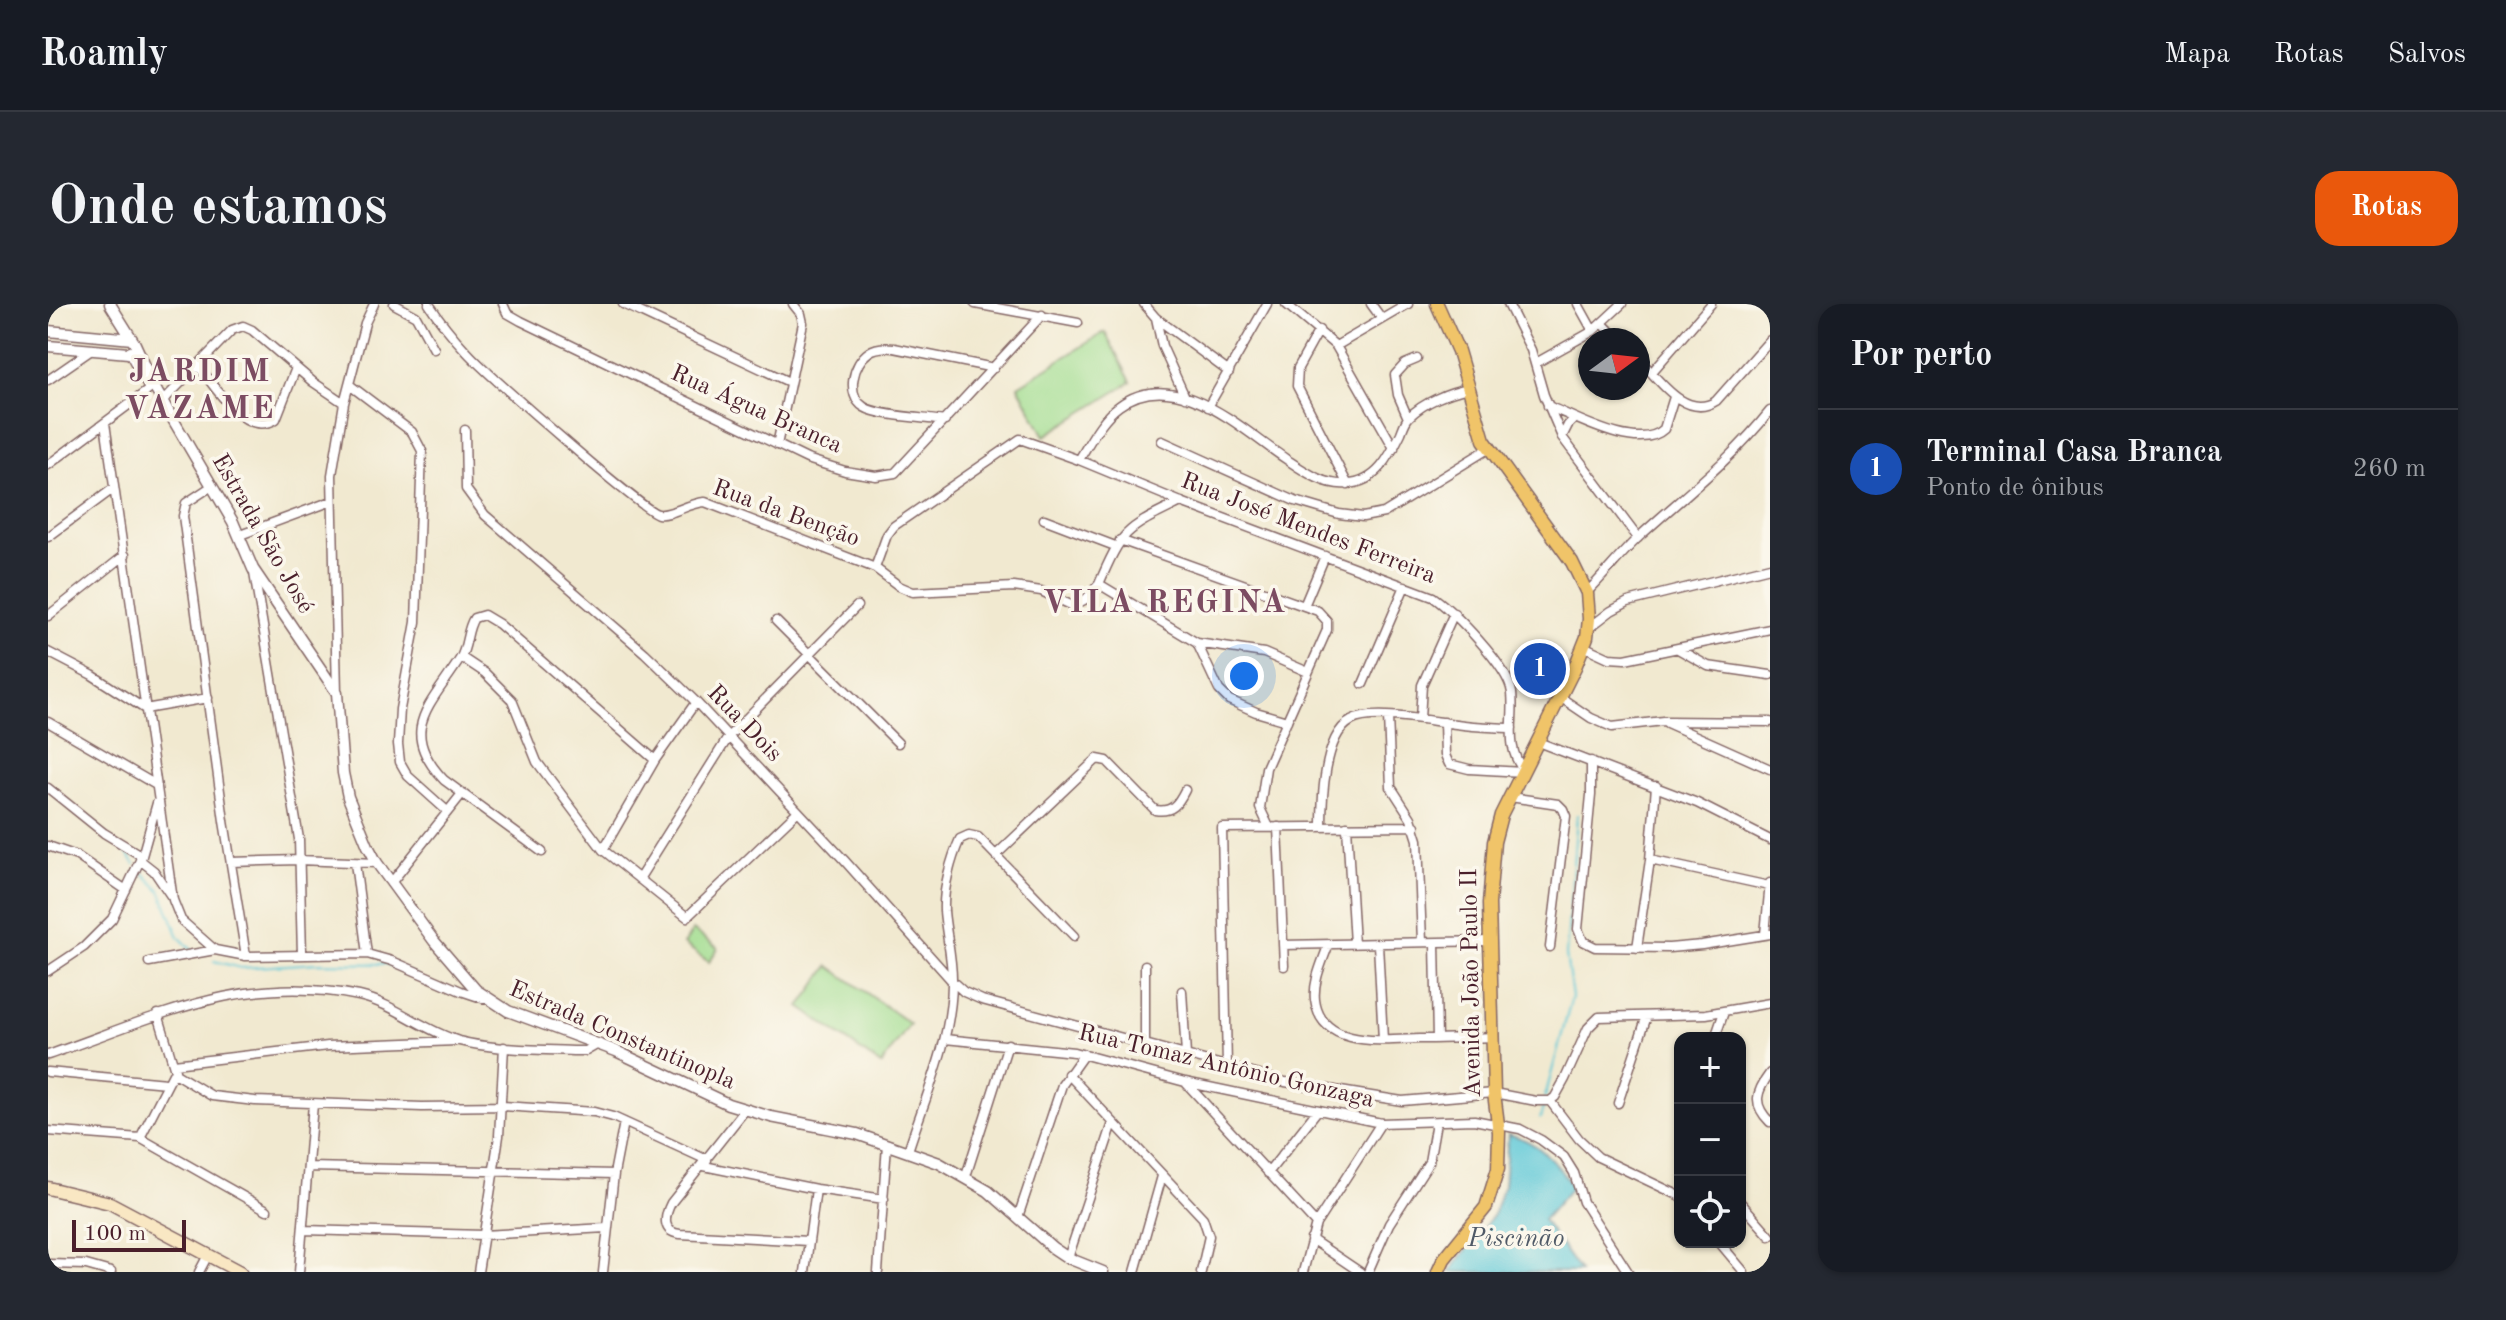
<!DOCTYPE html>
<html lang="pt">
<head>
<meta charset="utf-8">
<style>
  :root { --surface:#171b24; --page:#242831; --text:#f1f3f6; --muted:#9ea1a6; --line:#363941; --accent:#ea580c }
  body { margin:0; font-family:"Old Standard TT",serif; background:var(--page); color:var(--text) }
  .controls { position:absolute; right:24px; bottom:24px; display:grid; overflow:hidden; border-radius:16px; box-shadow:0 2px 6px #0004 }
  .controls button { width:72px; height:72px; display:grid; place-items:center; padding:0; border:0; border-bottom:2px solid var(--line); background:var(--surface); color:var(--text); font:40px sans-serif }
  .compass { position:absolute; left:1530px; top:24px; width:72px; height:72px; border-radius:50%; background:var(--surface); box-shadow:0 2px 6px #0004; rotate:75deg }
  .scale { position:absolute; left:24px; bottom:20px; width:114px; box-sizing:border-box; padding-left:8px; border:4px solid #4a1f2b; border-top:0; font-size:22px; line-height:28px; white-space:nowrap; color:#4a1f2b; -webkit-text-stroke:6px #fbf7ec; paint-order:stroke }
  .you { position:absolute; left:1196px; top:372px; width:28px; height:28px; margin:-20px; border:6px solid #fff; border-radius:50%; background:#1a73e8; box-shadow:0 0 0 12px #1a73e833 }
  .badge { display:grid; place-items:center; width:52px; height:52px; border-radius:50%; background:var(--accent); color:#fff; font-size:26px; font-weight:700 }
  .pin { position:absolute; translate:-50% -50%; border:4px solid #fff; box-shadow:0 2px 8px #0006 }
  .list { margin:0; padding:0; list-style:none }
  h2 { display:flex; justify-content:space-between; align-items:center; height:104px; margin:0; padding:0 32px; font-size:34px }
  h2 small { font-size:26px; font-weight:400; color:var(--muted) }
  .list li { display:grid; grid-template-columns:52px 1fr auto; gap:24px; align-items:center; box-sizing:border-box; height:120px; padding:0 32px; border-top:2px solid var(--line) }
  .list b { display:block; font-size:30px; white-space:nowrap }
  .list p { margin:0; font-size:26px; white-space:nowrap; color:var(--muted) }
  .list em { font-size:26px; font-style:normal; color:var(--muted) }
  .icon { flex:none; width:44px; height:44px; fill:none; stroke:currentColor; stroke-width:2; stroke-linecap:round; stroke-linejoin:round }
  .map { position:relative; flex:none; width:1722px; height:968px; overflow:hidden; border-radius:24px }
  header { display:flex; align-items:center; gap:48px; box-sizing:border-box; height:112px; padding:0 40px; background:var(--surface); border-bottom:2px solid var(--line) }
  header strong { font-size:38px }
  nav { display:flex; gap:44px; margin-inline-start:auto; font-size:28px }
  .intro { display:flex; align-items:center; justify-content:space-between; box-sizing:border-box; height:192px; padding:0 48px }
  h1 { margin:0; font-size:56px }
  .button { padding:20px 36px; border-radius:24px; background:var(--accent); color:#fff; font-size:28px; font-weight:700 }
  main { display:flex; gap:48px; padding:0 48px }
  aside { flex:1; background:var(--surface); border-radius:24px; box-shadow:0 2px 6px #0004 }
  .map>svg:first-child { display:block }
  .green { fill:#a2dd90; stroke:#767e5e; stroke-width:2 }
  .water { fill:#5cc7d7; stroke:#537381; stroke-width:2 }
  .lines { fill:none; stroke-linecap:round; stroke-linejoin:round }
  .stream { stroke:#5cc7d7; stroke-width:2 }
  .minor-casing { stroke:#846665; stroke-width:11 }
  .tertiary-casing { stroke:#846665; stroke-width:13 }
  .secondary-casing { stroke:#846665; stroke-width:15 }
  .primary-casing { stroke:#846665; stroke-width:15 }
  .minor { stroke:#fff; stroke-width:8 }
  .tertiary { stroke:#fff; stroke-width:10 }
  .secondary { stroke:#f9e7c3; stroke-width:12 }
  .primary { stroke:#f0c469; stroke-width:12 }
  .labels { text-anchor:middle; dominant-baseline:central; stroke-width:7; stroke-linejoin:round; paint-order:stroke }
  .street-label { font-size:24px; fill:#4a1f2b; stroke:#fbf7ec }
  .water-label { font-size:26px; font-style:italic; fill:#505a67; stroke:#fbf7ec }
  .district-label { font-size:32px; font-weight:bold; letter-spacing:2px; fill:#7c4c62; stroke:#fbf7ec }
</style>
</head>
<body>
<header>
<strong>Roamly</strong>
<nav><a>Mapa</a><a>Rotas</a><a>Salvos</a></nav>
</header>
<div class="intro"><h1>Onde estamos</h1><a class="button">Rotas</a></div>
<main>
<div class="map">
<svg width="1722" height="968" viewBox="0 0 1722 968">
  <rect width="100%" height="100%" fill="#fbf7ec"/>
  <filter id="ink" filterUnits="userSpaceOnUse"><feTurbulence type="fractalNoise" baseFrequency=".0125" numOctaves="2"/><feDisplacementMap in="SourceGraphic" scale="16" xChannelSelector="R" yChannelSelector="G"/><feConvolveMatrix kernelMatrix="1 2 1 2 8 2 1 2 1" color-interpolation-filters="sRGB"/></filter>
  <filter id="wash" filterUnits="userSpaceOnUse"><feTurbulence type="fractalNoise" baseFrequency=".006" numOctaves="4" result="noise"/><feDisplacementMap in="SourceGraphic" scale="32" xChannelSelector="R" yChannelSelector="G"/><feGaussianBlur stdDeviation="1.8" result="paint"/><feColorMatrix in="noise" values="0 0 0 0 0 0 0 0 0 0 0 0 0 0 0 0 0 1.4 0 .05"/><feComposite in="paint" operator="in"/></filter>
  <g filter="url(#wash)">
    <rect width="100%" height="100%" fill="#f1e9d0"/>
    <path class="green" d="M 1057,28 L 1083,78 L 997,132 L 970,82 Z
      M 645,626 L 670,644 L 661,658 L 636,640 Z
      M 781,662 L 862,720 L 833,761 L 752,703 Z"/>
    <path class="water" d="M 1460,830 C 1490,837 1508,857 1524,883 L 1495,916 L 1532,968 L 1402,968 L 1445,911 L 1456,881 Z"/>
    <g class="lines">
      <path class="stream" d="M 74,543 L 87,560
        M 91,565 L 112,586 L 131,633 L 144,646
        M 166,657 L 193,664 L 270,659 L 338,660 L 369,672
        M 1497,793 L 1524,693 L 1518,651 L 1529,511
        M 1492,814 L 1496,800"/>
    </g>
  </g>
  <g filter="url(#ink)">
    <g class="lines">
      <defs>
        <path id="minor" d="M 346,0 L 368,12 L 386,45
          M 381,0 C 392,17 405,33 419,48 C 437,68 596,208 610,210 C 623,212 641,199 657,198 L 827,264 L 851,282 L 865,288 L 966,283 L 993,287 L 1025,302 L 1038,295 L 1051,280
          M 455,0 L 459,9 L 473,17 L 759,155 L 797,167 L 828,172 L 847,169 L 994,11
          M 575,0 L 741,78
          M 927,0 L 1030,19
          M 1096,0 L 1108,14 L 1181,68
          M 1238,0 L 1288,42 L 1346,144
          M 1323,0 L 1334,15
          M 1460,0 L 1483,46 L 1496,91 L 1514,133 L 1590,234
          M 1530,0 L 1545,27
          M 1108,14 L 1114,42 L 1137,93
          M 1555,20 L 1571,36
          M 1271,26 L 1250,64 L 1249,82 L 1300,181
          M 1288,42 L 1360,0
          M 1590,54 C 1609,73 1637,117 1668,97 L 1722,36
          M 1488,59 L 1545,27 L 1574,0
          M 150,62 C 168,82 196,135 228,115 L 248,64
          M 1604,68 L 1663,0
          M 0,76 L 42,47
          M 303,82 L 364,128 L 374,147 L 368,318 L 352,405 L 350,440 L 352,458 L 360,472 L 399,507
          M 114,98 L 184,26 L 195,22 L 204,26 L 265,78 L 296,99
          M 1500,102 C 1527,113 1591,149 1616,125 L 1626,93
          M 1160,103 L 1219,0
          M 1360,114 L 1350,91 L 1347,71 L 1357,60 L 1369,55
          M 897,117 C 878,114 830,112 816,103 C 797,91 805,59 821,48 C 828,43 837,43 846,44 L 946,64
          M 57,119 L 125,596 L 133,616 L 167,646
          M 417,126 L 418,185 L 437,211 L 597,349 L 648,398 L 796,556 L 905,678 L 916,688 L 934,696 L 1237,778 L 1354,797 L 1446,789 L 1488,797 L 1502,797 L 1507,793 L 1517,775 L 1540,724 L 1551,713 L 1658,710 L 1722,699
          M 1514,133 L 1520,121 L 1527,114
          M 1114,137 L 1247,197 L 1291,210 L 1315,213 L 1336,209 L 1440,145
          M 729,141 L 755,19 L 753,10 L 745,0
          M 1031,156 C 1042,138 1053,115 1071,102 C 1127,60 1193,125 1238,155 C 1256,167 1276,182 1299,180 C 1329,179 1342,152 1353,129 C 1355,124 1357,117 1361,113 C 1376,98 1401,88 1421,84
          M 0,161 L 106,82
          M 164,182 L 138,199 L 135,212 L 176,517 L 198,652
          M 1133,198 C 1078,225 1075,224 1051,280 L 1149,339 L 1171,386 L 1181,396 L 1208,408 L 1239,417
          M 996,215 L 1067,242
          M 192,231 L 284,197
          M 0,233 L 66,184
          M 1072,236 L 1270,307 L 1279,317 L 1279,326 L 1218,464 L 1212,504 L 1221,523
          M 827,264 L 839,231 L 846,222 L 972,135 L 1031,156 L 1133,198 L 1385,293 C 1406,308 1461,363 1464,389 C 1467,418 1456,442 1476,467
          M 206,269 L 251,535 L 254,651
          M 1538,289 C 1557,271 1573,249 1593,231 C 1637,191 1685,154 1722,107
          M 1256,302 L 1277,252
          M 0,312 L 77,251
          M 728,317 L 850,439
          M 1541,324 L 1563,307 L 1580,298 L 1722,263
          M 1149,339 L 1216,349 L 1260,368
          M 1535,342 L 1561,354 L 1577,355 L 1722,325
          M 1630,345 L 1660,362 L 1722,371
          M 0,348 L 44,371 L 97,405 L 160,394
          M 413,353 L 437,369 L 464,396 L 489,458 L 555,546 L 639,613 L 750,507
          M 1315,380 L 1357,282
          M 289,389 L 284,171 L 296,99 L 317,19 L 326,0
          M 1512,393 L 1543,414 L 1564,423 L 1615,417 L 1722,418
          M 1340,413 L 1343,483 L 1363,514 L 1370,536 L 1374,638
          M 1372,415 L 1374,381 L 1406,309
          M 0,418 L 108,481
          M 1396,418 L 1397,451 L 1401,460 L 1421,465 L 1475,468
          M 1619,419 L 1722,465
          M 1490,438 L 1649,499 L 1722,536
          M 1543,457 L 1543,491 L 1530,625 L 1535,637 L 1547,643 L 1621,644 L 1654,641 L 1722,630
          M 0,484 L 56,529 L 94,552
          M 1462,493 L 1510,500 L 1515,505 L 1518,512 L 1502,643
          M 1274,522 C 1274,495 1276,431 1303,417 C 1323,405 1384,417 1408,420 C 1426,423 1445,423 1464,424
          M 1299,522 L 1306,640
          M 1230,523 L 1236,662
          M 0,542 L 29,552 L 78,586
          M 555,546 L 607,456 L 648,398
          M 494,548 L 396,476 C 348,426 383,401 412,355 C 420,342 418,326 426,314 L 436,311 L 451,320 L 607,456
          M 948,551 L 1049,455 L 1059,457 L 1107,506 C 1124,509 1130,500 1137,486
          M 92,556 L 106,567 L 123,592
          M 1602,556 L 1721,582
          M 183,558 L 250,556 L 329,559
          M 307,559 L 319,650
          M 591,575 L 681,432 L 809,302
          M 343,579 L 413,491
          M 1717,630 L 1722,579
          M 1387,639 L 1389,735
          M 1330,640 L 1335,736
          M 1235,641 L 1442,637
          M 1280,642 C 1274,659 1265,677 1267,696 C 1273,745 1337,736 1371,735 C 1396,735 1421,734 1446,733
          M 1589,644 L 1602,556 L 1608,482
          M 101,658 L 167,646 L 198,652 L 319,650 L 344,657 L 413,687 L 437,695
          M 0,667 L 36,643 L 64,615 L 94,552 L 109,499
          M 1134,687 L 1138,751
          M 1667,734 L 1676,708
          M 897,735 L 1026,748 L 1137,778 L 1333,819 L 1426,816 L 1472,825 L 1493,836 L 1516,853 L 1526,869 L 1535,898 L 1580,968
          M 1097,739 L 1097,661
          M 0,751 C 107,714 194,668 311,692 C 347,700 376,727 411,737 C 446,746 488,745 525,747 L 538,747 L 550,740
          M 126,760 L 280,742 L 408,737
          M 1179,762 L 1174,524 L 1367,522
          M 0,768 L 118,779
          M 126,769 L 164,792 L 207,797 L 374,803 L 455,802 L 546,808 L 565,813 L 659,856
          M 1722,769 C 1708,788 1704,800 1722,818
          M 1020,770 L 1155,914 L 1161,932 L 1153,968
          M 1138,779 L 1268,920
          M 1502,797 L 1531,835 L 1550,853 L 1632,892
          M 1570,799 L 1599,712
          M 697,806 L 623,899 C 616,913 614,928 632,930 L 760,937
          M 0,827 L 92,834 L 219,906
          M 92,834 L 127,766 L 110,710
          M 860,847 C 877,793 903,738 904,680 C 905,656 898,631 896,607 C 895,584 903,555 912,535 L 921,531 L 930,533 L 1026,632
          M 656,862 L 768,885 L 836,895
          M 261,863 L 566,870
          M 1220,869 L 1269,807
          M 918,872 L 960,740
          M 1692,898 L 1722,932
          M 970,913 L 1014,781 L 1036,750
          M 256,926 L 435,931 L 558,924
          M 1263,935 L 1312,968
          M 1671,938 L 1696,968
          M 1020,954 L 1065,819
          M 0,960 L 38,961 L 63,968
          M 151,968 L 160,951
          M 251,968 L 265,800
          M 430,968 L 451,832 L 456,743
          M 555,968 L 566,870 L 576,818
          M 757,968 L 768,885
          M 830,968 L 839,840
          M 1087,968 L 1114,872
          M 1255,968 L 1268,920 L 1333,819
          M 1320,968 L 1341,920 L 1381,858 L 1388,818"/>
        <path id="tertiary" d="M 62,0 L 87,40 L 109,88 L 185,218 L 205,265 L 289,389 L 295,469 L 300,493 L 320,542 L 329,559 L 386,637 L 428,686 L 460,707 L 568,747 L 680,800 L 723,813 L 809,830 L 891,859 L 940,887 L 1005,944 L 1020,954 L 1055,968
          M 0,27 L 84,35
          M 0,42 L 92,50
          M 82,48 L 101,83"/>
        <path id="secondary" d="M 0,884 L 62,899 L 192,968"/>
        <path id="primary" d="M 1389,0 L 1410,47 L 1436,136 L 1524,258 L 1539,289 L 1541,315 L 1539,333 L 1527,363 L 1453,511 L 1446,538 L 1441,600 L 1446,789 L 1451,828 L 1450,865 L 1438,903 L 1396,955 L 1390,968"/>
      </defs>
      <use href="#minor" class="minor-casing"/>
      <use href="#tertiary" class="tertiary-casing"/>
      <use href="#secondary" class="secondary-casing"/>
      <use href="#primary" class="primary-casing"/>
      <use href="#minor" class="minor"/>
      <use href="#tertiary" class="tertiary"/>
      <use href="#secondary" class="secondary"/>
      <use href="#primary" class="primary"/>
    </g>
  </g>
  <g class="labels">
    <g class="street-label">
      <text transform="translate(708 106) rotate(24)">Rua Água Branca</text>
      <text transform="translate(738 210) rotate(20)">Rua da Benção</text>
      <text transform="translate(1260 225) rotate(21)">Rua José Mendes Ferreira</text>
      <text transform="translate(214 230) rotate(60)">Estrada São José</text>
      <text transform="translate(696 420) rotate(46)">Rua Dois</text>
      <text transform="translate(1424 679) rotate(-91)">Avenida João Paulo II</text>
      <text transform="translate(574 732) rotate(23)">Estrada Constantinopla</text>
      <text transform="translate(1178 763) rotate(13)">Rua Tomaz Antônio Gonzaga</text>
    </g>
    <g class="water-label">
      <text x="1468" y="935">Piscinão</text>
    </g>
    <g class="district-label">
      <text x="152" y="69">JARDIM<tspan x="152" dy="37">VAZAME</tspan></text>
      <text x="1117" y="300">VILA REGINA</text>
    </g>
  </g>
</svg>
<div class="controls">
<button>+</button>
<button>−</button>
<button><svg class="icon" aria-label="locate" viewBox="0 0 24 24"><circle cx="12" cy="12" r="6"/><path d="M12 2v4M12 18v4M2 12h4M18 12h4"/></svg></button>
</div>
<svg class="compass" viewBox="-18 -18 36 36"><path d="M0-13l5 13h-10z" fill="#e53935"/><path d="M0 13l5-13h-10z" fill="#9ea1a6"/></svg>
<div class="scale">100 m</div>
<div class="you"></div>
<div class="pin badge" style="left:1492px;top:365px;background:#1a4fb4">1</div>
</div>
<aside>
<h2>Por perto<small></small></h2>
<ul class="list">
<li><span class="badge" style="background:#1a4fb4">1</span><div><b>Terminal Casa Branca</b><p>Ponto de ônibus</p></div><em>260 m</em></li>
</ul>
</aside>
</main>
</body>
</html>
